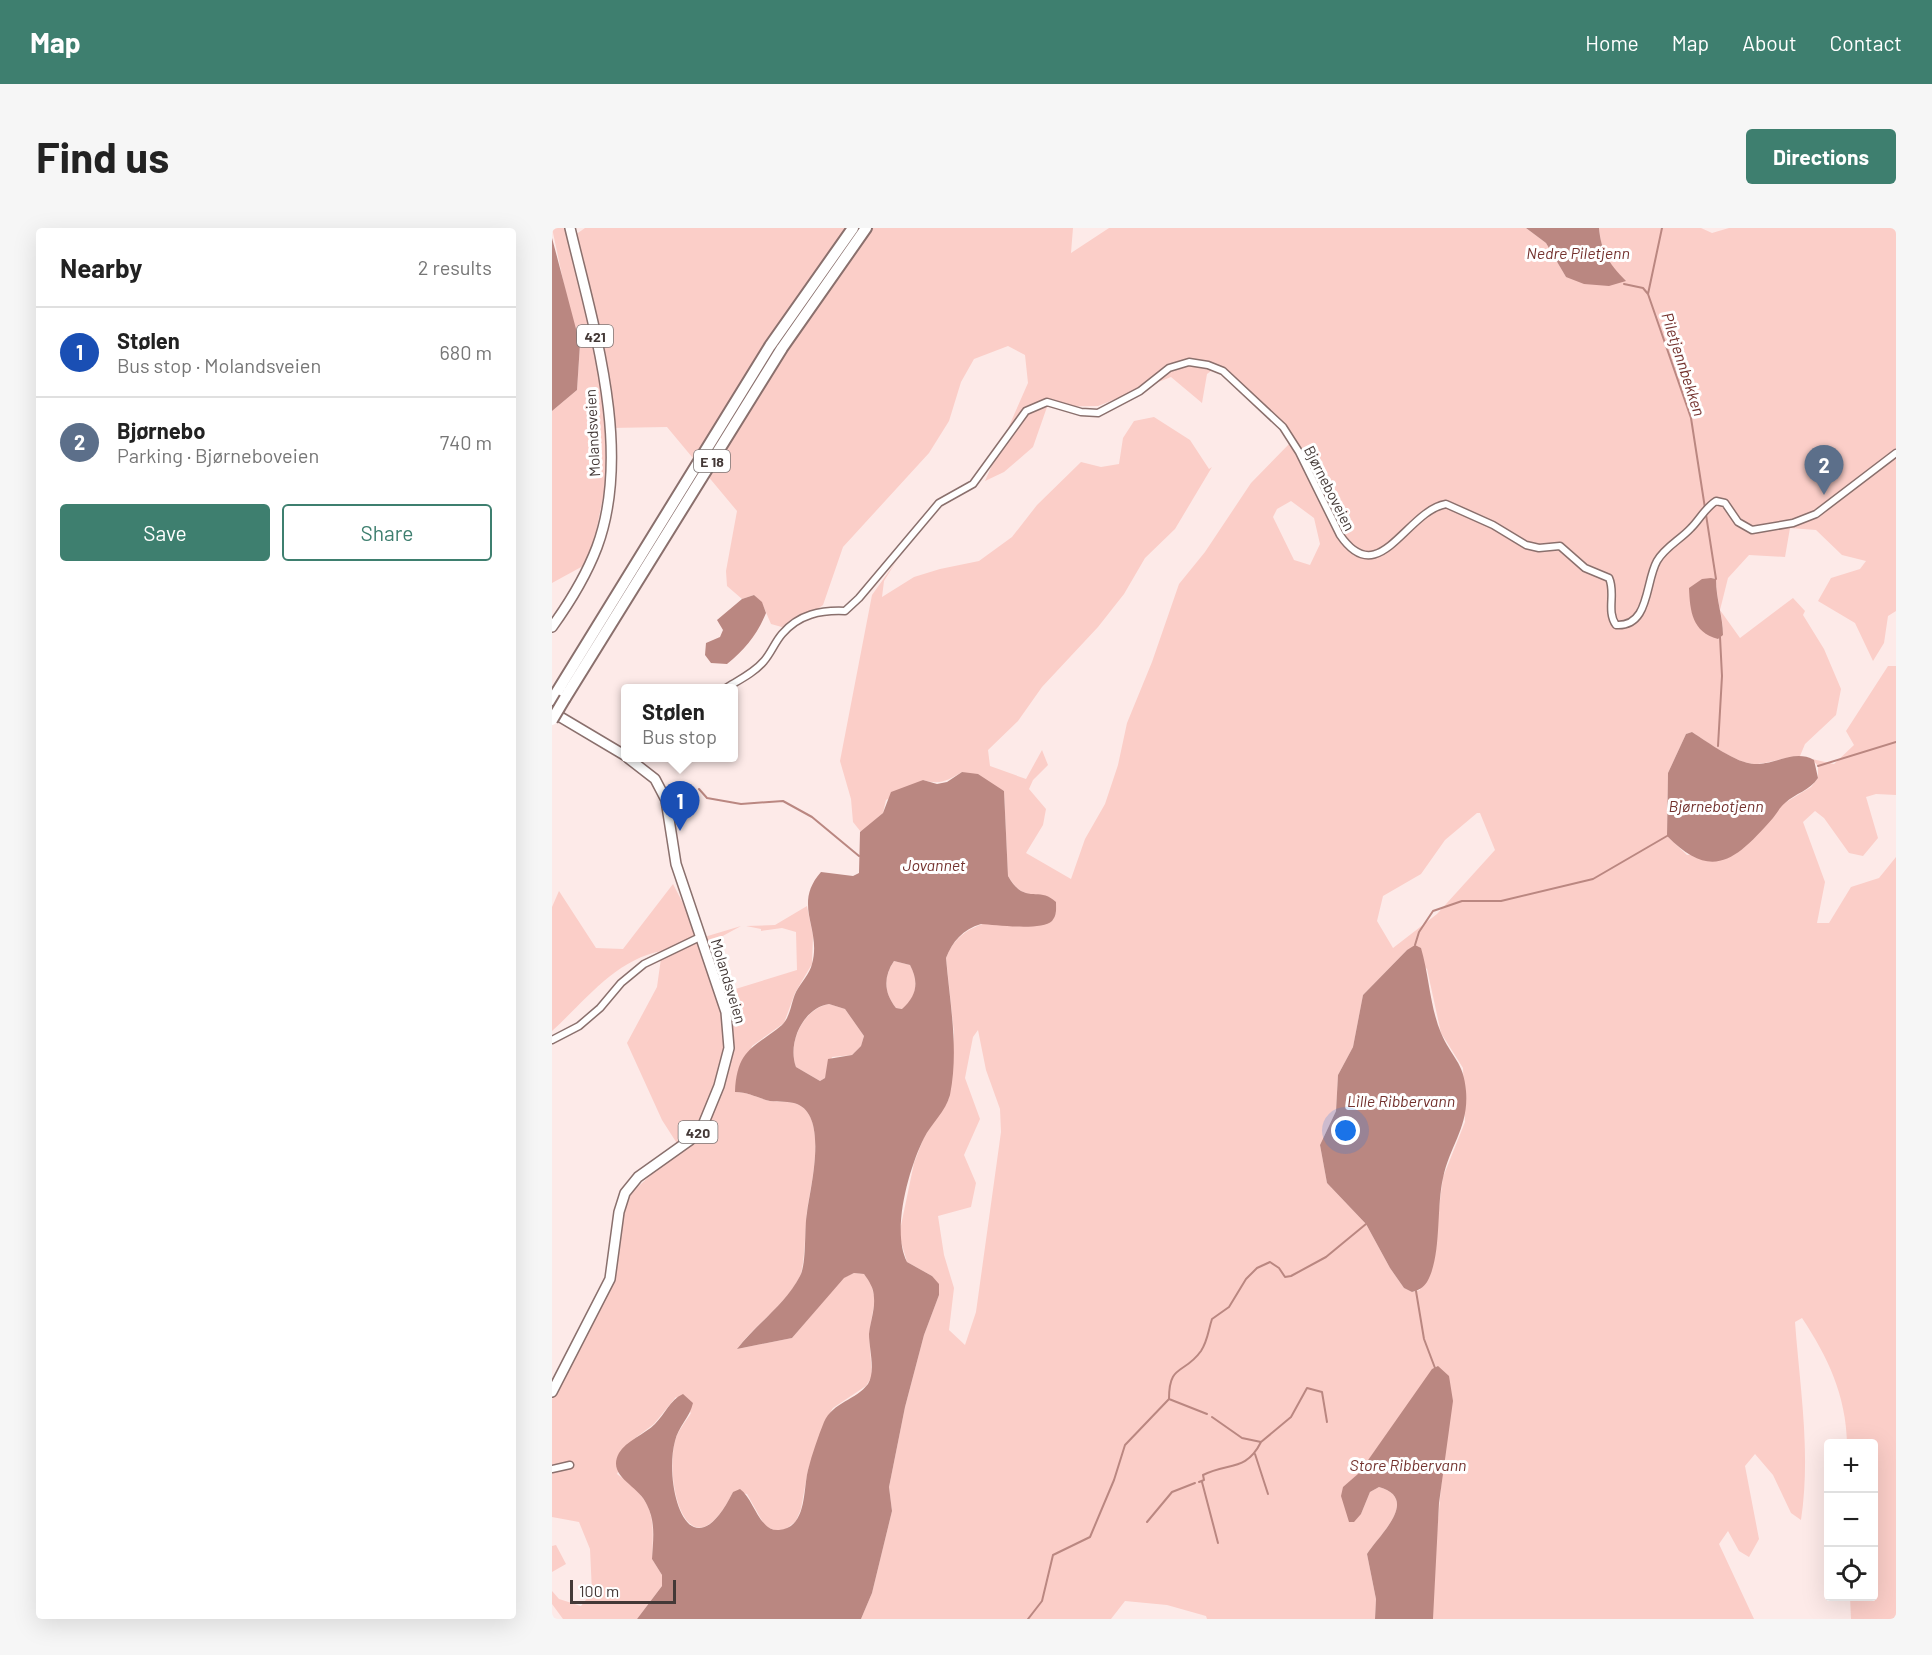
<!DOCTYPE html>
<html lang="en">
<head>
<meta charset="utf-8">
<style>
  :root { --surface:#fff; --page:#f6f6f6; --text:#222; --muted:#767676; --line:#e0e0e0; --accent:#3e7f6f }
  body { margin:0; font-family:Barlow,sans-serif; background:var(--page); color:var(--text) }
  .controls { position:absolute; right:18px; bottom:18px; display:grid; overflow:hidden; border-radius:6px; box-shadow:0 6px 24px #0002 }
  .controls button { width:54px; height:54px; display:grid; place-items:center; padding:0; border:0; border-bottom:2px solid var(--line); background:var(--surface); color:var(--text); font:30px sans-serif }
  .scale { position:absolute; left:18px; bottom:15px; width:106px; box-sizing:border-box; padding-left:6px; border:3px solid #443937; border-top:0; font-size:16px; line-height:21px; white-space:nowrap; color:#443937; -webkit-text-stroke:4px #fff; paint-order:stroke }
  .you { position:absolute; left:794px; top:903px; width:21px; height:21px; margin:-15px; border:4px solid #fff; border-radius:50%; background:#1a73e8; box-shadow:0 0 0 9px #1a73e833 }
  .badge { display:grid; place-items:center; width:39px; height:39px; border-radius:50%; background:var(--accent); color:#fff; font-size:20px; font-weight:700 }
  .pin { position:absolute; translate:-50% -50px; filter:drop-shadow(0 2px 3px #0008) }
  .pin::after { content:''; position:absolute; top:32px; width:21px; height:18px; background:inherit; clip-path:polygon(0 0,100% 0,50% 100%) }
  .popup { position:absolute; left:69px; top:456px; width:117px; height:78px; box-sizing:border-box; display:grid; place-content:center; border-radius:6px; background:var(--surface); filter:drop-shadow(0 2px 4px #0005); font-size:20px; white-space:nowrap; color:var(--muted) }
  .popup b { font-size:22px; color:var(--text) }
  .popup::after { content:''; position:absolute; left:50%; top:100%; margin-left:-12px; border:12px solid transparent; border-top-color:var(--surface) }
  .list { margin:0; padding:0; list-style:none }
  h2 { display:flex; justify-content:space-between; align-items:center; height:78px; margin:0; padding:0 24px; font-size:26px }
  h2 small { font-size:20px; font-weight:400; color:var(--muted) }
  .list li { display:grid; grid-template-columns:39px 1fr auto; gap:18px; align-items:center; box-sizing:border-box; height:90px; padding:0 24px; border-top:2px solid var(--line) }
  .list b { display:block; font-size:22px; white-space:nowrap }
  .list p { margin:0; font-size:20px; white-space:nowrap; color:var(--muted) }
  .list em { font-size:20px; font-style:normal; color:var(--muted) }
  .actions { display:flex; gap:12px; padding:18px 24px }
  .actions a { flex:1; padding:14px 0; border:2px solid var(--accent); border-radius:6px; text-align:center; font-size:21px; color:var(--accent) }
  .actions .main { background:var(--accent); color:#fff }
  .icon { flex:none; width:33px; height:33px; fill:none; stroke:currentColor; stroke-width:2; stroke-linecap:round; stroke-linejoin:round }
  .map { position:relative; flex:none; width:1344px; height:1391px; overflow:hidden; border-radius:6px }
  header { display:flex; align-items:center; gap:36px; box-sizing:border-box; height:84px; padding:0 30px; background:var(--accent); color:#fff }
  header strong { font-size:28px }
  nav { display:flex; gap:33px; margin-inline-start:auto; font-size:21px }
  .intro { display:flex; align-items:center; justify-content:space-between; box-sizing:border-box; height:144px; padding:0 36px }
  h1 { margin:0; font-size:42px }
  .button { padding:15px 27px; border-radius:6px; background:var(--accent); color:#fff; font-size:21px; font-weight:700 }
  main { display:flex; gap:36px; padding:0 36px }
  aside { flex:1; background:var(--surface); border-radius:6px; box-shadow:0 6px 24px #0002 }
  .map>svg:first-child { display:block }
  .green { fill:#fbcec8; fill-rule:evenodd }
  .water { fill:#ba8781; fill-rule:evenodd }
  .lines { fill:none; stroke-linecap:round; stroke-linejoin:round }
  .stream { stroke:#ba8781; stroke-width:2 }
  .street-casing { stroke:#8a706d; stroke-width:9 }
  .primary-casing { stroke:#8a706d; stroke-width:12 }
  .highway-casing { stroke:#8a706d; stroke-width:14 }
  .street { stroke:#fff; stroke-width:6 }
  .primary { stroke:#fff; stroke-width:9 }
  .highway { stroke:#fff; stroke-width:10 }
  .highway-bridge-casing { stroke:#8a706d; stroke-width:14; stroke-linecap:butt }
  .highway-bridge { stroke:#fff; stroke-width:10 }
  .labels { text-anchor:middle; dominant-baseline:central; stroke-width:6; stroke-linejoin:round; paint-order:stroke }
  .shield { fill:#fff; stroke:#7c7473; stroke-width:1.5 }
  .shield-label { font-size:14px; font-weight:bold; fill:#443937 }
  .street-label { font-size:15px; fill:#443937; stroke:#fff }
  .water-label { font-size:16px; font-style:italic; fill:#74322e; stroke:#fff }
</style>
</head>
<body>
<header>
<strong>Map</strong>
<nav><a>Home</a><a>Map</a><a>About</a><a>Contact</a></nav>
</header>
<div class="intro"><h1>Find us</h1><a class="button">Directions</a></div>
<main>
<aside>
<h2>Nearby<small>2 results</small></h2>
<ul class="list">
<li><span class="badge" style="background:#1a4fb4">1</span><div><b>Stølen</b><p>Bus stop · Molandsveien</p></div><em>680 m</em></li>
<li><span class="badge" style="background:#5c6f8a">2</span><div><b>Bjørnebo</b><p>Parking · Bjørneboveien</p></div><em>740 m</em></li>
</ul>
<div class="actions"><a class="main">Save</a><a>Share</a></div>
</aside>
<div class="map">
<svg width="1344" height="1391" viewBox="0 0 1344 1391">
  <rect width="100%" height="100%" fill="#fdeae8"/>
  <path class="green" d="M 0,0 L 20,0 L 23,7 L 33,0 L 521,0 L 519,25 L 557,0 L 974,0 L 994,15 L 1014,49 L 1068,47 C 1053,35 1049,19 1047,0 L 1149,0 L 1160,5 L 1177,0 L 1344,0 L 1344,383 L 1336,388 L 1332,415 L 1321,433 L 1303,395 L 1266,373 L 1279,350 L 1308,341 L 1314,333 L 1290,327 L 1264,302 L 1238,300 L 1233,329 L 1197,327 L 1176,350 L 1168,382 L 1188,410 L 1241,370 L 1253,383 L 1251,387 L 1272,421 L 1289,461 L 1284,487 L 1253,516 L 1248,528 C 1234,529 1220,534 1206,536 C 1188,538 1156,515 1140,504 L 1134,506 L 1116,545 L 1115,608 L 1135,627 L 1191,620 L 1231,576 L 1259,559 L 1266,550 L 1266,538 L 1260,531 L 1282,536 L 1302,517 L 1294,503 L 1336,438 L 1344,438 L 1344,567 L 1324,566 L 1314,569 L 1326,610 L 1311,628 L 1297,625 L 1272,590 L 1263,583 L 1251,594 L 1273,654 L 1265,695 L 1277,695 L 1299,659 L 1327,650 L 1344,629 L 1344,1391 L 1299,1391 L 1298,1369 L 1322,1368 L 1322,1216 L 1295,1215 C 1294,1168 1276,1129 1250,1090 L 1243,1094 C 1248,1161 1259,1225 1249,1292 L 1239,1285 L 1221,1247 L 1203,1226 L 1193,1238 L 1207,1311 L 1197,1329 L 1187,1323 L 1176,1303 L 1167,1316 L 1202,1391 L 881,1391 L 880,1357 L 890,1249 L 883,1140 L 807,1245 L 791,1260 L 809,1286 L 818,1264 L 827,1259 C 869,1271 826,1308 815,1326 L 824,1371 L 823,1391 L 655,1391 L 654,1388 L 615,1377 L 573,1373 L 559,1391 L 309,1391 L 320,1365 L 340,1283 L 337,1259 L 353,1179 L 372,1107 L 387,1067 L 380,1048 L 355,1034 L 347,1007 L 362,935 L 372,909 L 397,871 L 402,805 L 394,730 C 410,686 465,691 504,685 L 489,667 C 472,667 465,663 456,648 L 452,563 L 410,544 C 395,553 388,557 371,552 L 334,572 L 331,585 L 309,604 L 301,594 L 299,571 L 288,533 L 320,367 L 345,332 L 332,353 L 330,369 L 362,349 L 388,341 L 427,333 L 460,309 L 485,277 L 529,234 L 549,239 L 567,236 L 571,210 L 582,193 L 602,189 L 638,212 L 657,241 L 660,239 L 623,301 L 593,330 L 572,366 L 546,399 L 490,459 L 466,493 L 436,522 L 438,538 L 474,551 L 490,522 L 496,537 L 481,552 L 477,561 L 494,581 L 491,597 L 474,625 L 519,651 L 533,611 L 553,576 L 566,537 L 575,495 L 600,434 L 627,356 L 653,324 L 699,255 L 738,215 L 723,191 L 663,140 L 655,146 L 650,175 L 619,149 L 546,178 L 495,179 L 481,219 L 452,244 L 433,253 L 476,155 L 473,127 L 456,118 L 422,131 L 409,154 L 397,193 L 377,225 L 291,319 L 271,377 L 237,401 L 219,396 L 210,375 L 202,367 L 190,371 L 175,358 L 174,343 L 185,283 L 115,199 L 58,200 L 53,259 L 44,304 L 46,311 L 31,338 L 0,355 L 0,183 L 25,162 L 28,116 L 16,76 ZM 739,273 L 762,290 L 768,316 L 758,337 L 742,332 L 721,289 L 725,281 ZM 1159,350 L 1164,351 C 1164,371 1171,388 1171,406 L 1166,411 ZM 925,585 L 928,585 L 943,622 L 885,686 L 841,720 L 825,693 L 831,668 L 869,646 L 893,612 ZM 855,722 L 875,741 L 889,805 L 911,840 L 913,894 L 891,949 L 886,988 L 868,1062 L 860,1064 L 852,1060 L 838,1040 L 814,996 L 775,955 L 768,917 L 784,883 L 786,847 L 801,819 L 811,767 ZM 426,802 L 434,842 L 448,881 L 449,904 L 424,1084 L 413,1117 L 397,1102 L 402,1060 L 392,1027 L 386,988 L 419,979 L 424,955 L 412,927 L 428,891 L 413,850 L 421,809 Z
    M 121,656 L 149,710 L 189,698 L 167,710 L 158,727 L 177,763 L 245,742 L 244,704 L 230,700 L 209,703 L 209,701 L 194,698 L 223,697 L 255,678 L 261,708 L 260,736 L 243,765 L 232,795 L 200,818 L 183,864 C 197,864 205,870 218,873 C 227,874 237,873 245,876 C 277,889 258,959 255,984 C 253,999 253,1038 248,1048 C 234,1077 204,1095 185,1121 L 240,1110 L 291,1050 L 302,1045 L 312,1046 L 319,1056 L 323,1071 L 317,1106 L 320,1148 L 314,1158 L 281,1180 L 273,1193 L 256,1242 L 249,1281 L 244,1293 L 234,1301 L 224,1303 L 213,1298 L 195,1266 L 181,1264 C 138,1350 112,1259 123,1213 C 125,1204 134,1193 139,1185 L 124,1169 L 102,1196 L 82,1211 L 65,1246 C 103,1274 102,1287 100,1331 L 110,1347 L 110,1358 L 85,1391 L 11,1391 L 0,1376 L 0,1363 L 7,1371 L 29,1378 L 40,1364 L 38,1321 L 27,1294 L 0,1289 L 0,1171 L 48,1074 L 66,1002 L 79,965 L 110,937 L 126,917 L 110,892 L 75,815 L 105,759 L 110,723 C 64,731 33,773 0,803 L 0,679 L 7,663 L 44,720 L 71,721 Z
    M 342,733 L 358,737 C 367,754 365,768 351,781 L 344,780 C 332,764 331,750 342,733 Z
    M 277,776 L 293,781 L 312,808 L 309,818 L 300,827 L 280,829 L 273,850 L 268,853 L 244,839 C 235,815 251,781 277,776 Z
    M 4,1317 L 14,1336 L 0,1344 L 0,1318 Z"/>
  <path class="water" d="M 974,0 L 1047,0 C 1049,24 1058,37 1074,53 L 1057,58 L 1032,56 L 1014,49 L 994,15 Z
    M 0,10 L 28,116 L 25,162 L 0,183 Z
    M 1159,350 L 1164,351 C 1164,372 1171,388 1171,407 L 1166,411 C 1140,404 1138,383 1137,360 L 1150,351 Z
    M 202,367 L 210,374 L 214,385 C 205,407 193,421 175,436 L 159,435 L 153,427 L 154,415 L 168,409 L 171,402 L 165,392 L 190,371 Z
    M 1140,504 C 1157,515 1184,535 1202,536 C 1223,537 1242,521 1262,532 L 1266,550 C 1257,563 1244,565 1233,575 C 1228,579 1225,585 1221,590 C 1184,632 1160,654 1115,608 L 1116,545 L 1134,506 Z
    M 410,544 L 426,546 L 452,563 L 456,648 C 473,678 487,657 504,674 C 504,681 505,687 500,693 C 490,703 444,697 429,696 C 411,701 400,714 394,730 C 398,776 407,822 398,867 C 394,883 379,896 372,910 C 357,940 339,1003 355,1034 L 380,1048 L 387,1056 L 387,1067 L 372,1107 L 353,1179 L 337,1259 L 340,1283 L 320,1365 L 309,1391 L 85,1391 L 110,1358 L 110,1347 L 100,1331 C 101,1312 104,1295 95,1277 C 87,1257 54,1249 67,1225 C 74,1213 93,1206 103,1196 C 113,1186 118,1172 131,1166 L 141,1175 C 138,1189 126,1199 123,1213 C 111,1257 137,1352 181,1264 L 188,1261 C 202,1271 207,1304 227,1302 C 255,1300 251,1262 256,1242 C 260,1226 266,1209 272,1194 C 281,1174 304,1172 316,1156 C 324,1143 317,1121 317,1106 C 318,1095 323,1082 322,1070 C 322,1060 317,1053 312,1046 L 302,1045 L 292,1050 L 240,1110 L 185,1121 C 204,1096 233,1077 248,1048 C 255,1036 252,1000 255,985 C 258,960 277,889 245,876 C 237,873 227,874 218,873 C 205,870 197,864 183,864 C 185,821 201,821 230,797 C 239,788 239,774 244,764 C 249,755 258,745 260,736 C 270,700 240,677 269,644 L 301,648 L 307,645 L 308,604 L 331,585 L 339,564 L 371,552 L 385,556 L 395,554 ZM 342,733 L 358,737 C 367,754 365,768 350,781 L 344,780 C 332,765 331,749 342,733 ZM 277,776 L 293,781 L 312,808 L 309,818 L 300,827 L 276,831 L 273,850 L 268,853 L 244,839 C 235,815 251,780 277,776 Z
    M 863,717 L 869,720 C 877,747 878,779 889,805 C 899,829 912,834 914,863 C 917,899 898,917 891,950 C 884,980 890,1028 875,1054 C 871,1060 867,1062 860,1064 L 852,1060 L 838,1040 L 814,996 L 775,955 L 768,917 L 784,883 L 786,847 L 801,819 L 811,767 L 855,722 Z
    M 886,1138 L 897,1148 L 901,1173 L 887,1275 L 881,1391 L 823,1391 L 824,1371 L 815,1326 C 826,1308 869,1271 827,1259 L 818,1264 L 809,1286 L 802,1294 L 797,1294 L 789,1268 L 791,1259 L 807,1245 L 880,1141 Z"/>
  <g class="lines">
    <path class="stream" d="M 1110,0 L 1096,66 L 1139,190 L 1164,351
      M 1072,56 L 1091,60 L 1096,66
      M 1166,518 L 1170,448 L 1168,409
      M 1266,538 L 1344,514
      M 147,561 L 155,570 L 189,576 L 231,573 L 260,589 L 307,628
      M 863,717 L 867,704 L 881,683 L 910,673 L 949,673 L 1041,651 L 1115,608
      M 864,1063 L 872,1111 L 883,1140
      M 617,1171 L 655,1186
      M 660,1189 L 690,1210 L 709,1214 L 739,1189 L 755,1160 L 770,1164 L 775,1194
      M 703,1226 L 716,1266
      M 647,1254 L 652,1252 L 651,1247 C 676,1234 694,1244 709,1214
      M 650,1254 L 666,1315
      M 595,1294 L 620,1264 L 643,1255
      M 476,1391 L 490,1373 L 501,1327 L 538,1309 L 562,1252 L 573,1217 L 617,1171 C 617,1135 632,1147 649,1123 C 656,1112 656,1103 660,1091 L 677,1079 L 694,1051 L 705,1040 L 718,1034 L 727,1040 L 733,1049 L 739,1048 L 774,1029 L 814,996"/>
    <defs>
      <path id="street" d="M 174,460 C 187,452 202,445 212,433 C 219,425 223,414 230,406 C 247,386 269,382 293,383 L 307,370 L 387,275 L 421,256 L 474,183 L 495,174 L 529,184 L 546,185 L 588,163 L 617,140 L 637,134 L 656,137 L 671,143 L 731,199 L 747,224 L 788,307 C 827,364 854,283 894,276 L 941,297 L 974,317 L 987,320 L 1008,318 L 1033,340 L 1057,350 C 1064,365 1054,383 1064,397 C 1098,399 1093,354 1105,333 C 1113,319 1128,312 1139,300 C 1148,291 1153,280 1164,273 L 1173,275 L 1186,294 L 1200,302 L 1241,295 L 1264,286 L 1344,225
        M 0,812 L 27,798 L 48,780 L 69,755 L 92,736 L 148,709
        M 0,1241 L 18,1237"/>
      <path id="primary" d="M 0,399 C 18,374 34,348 45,319 C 81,222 41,97 18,0
        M 0,484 L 74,528
        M 0,1164 L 58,1051 L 67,984 L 73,965 L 86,949 L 138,912 L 151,897 L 167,858 L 177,820 L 174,784 L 124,636 L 114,572 L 103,551 L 76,530"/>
      <path id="highway" d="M 13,470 L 230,120 L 314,0
        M 0,472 L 218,118 L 301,0"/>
    </defs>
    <use href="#street" class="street-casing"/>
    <use href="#primary" class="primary-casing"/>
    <use href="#highway" class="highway-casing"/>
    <use href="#street" class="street"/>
    <use href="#primary" class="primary"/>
    <use href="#highway" class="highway"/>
    <defs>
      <path id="highway-bridge" d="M 0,492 L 13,470"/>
    </defs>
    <use href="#highway-bridge" class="highway-bridge-casing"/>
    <use href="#highway-bridge" class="highway-bridge"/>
  </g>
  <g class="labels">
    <g class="shield">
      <rect x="25" y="97" width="36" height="22" rx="4.5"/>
      <rect x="142" y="222" width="36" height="22" rx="4.5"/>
      <rect x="126.5" y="893" width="39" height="22" rx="4.5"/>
    </g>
    <g class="shield-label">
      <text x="43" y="108">421</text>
      <text x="160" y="233">E 18</text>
      <text x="146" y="904">420</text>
    </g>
    <g class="street-label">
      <text transform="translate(40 205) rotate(-93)">Molandsveien</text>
      <text transform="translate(778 260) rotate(63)">Bjørneboveien</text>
      <text transform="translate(177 753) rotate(73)">Molandsveien</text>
    </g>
    <g class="water-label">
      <text x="1026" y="24">Nedre Piletjenn</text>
      <text transform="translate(1132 136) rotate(72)">Piletjennbekken</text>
      <text x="1164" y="577">Bjørnebotjenn</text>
      <text x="382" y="636">Jovannet</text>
      <text x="849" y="872">Lille Ribbervann</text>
      <text x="856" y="1236">Store Ribbervann</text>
    </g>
  </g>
</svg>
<div class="controls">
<button>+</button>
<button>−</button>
<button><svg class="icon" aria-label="locate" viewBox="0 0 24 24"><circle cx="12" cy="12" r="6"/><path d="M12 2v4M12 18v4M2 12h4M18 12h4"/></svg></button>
</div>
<div class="scale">100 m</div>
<div class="you"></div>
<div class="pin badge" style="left:128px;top:603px;background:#1a4fb4">1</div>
<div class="popup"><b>Stølen</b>Bus stop</div>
<div class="pin badge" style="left:1272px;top:267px;background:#5c6f8a">2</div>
</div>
</main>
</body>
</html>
